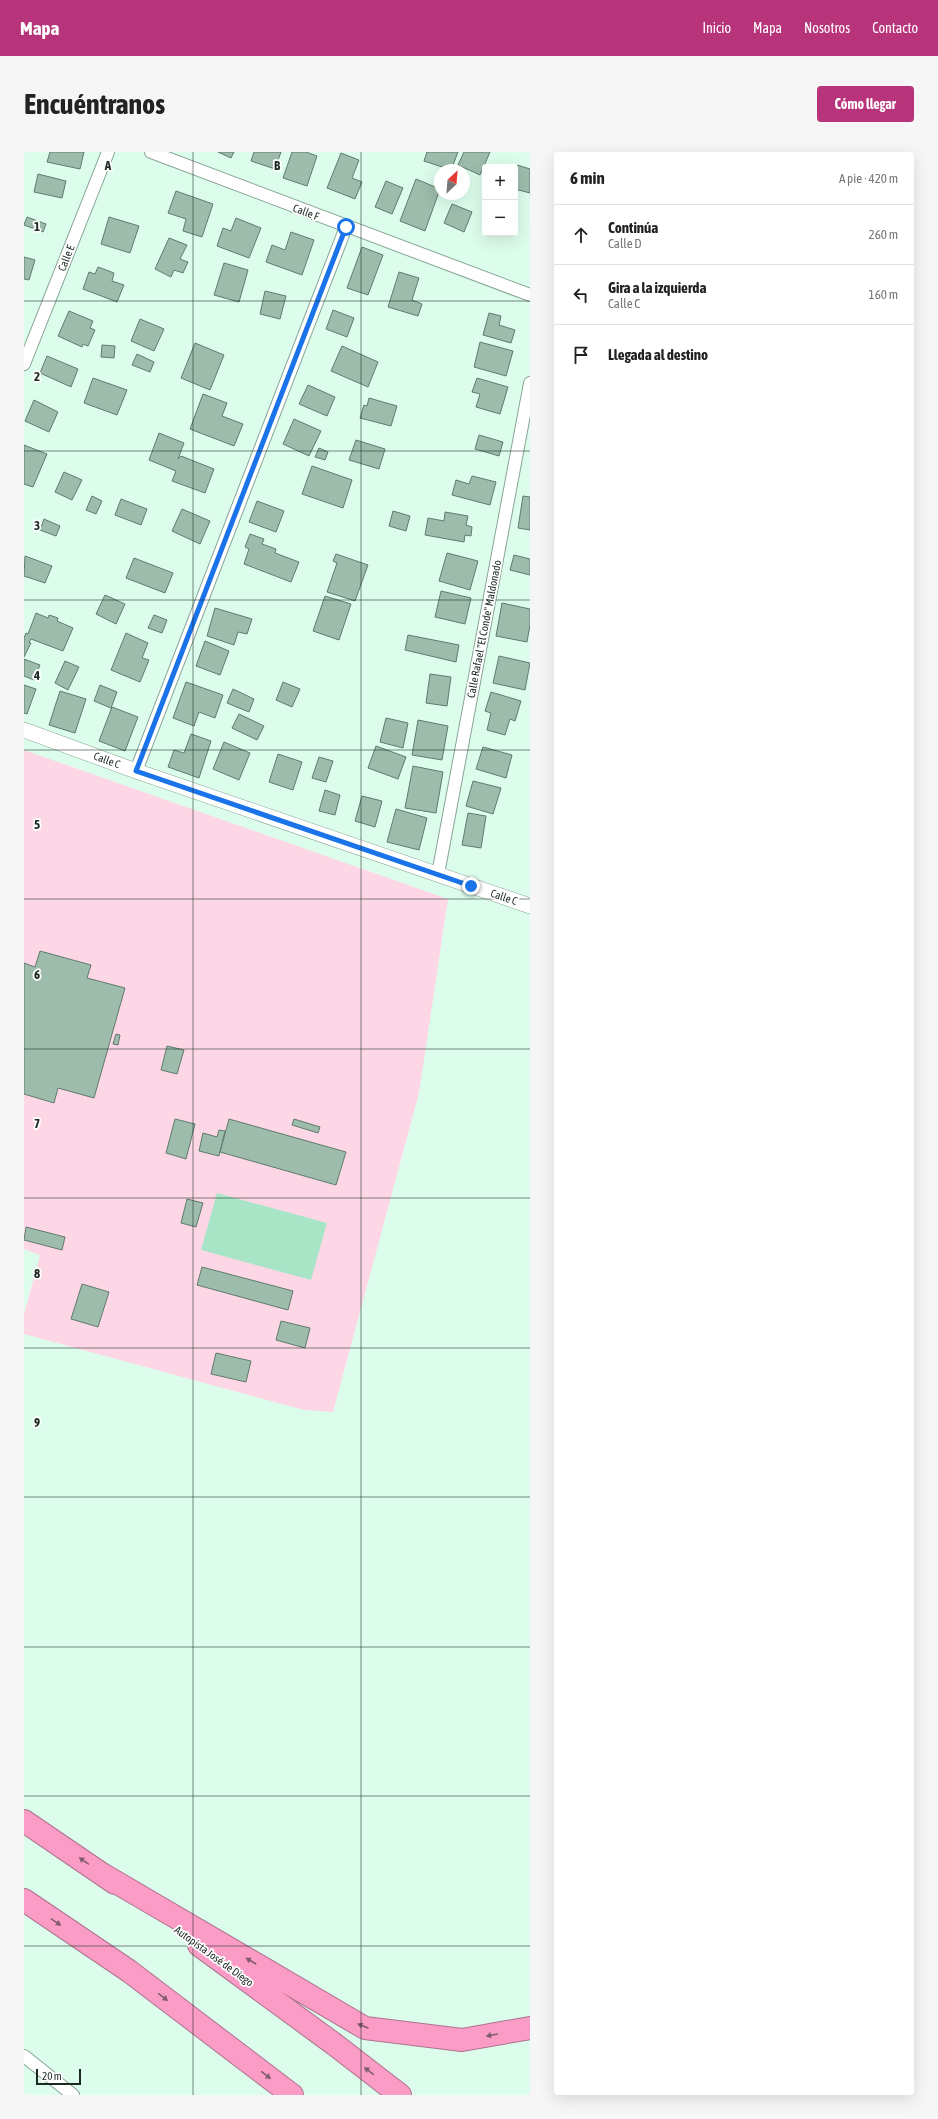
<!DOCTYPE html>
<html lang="es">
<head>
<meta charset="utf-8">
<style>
  :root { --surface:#fff; --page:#f6f6f6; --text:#222; --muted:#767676; --line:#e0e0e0; --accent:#b7347b }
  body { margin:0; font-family:"Asap Condensed",sans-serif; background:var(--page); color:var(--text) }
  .controls { position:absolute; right:12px; top:12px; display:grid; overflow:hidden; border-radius:4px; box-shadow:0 4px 16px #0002 }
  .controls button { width:36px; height:36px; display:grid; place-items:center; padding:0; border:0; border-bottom:1px solid var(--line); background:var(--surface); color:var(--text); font:20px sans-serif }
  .compass { position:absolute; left:410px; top:12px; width:36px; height:36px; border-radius:50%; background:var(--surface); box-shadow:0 4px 16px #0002; rotate:26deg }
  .scale { position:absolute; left:12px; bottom:10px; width:45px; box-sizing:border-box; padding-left:4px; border:2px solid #1c2822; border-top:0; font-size:11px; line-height:14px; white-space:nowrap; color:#1c2822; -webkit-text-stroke:3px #fff; paint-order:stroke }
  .stop { position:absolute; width:12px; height:12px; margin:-9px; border:3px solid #1a73e8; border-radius:50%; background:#fff }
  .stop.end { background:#1a73e8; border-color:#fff; box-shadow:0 1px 4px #0008 }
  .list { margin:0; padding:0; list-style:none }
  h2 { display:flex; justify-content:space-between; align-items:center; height:52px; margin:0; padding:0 16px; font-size:17px }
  h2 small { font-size:13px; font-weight:400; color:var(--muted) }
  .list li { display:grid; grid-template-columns:26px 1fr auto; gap:12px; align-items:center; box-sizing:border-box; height:60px; padding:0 16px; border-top:1px solid var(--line) }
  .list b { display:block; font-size:15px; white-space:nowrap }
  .list p { margin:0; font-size:13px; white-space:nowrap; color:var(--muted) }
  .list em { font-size:13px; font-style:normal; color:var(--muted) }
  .icon { flex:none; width:22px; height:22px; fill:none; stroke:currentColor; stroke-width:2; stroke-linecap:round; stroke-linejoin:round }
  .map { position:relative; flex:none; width:506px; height:1943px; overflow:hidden; border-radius:4px }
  header { display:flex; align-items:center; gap:24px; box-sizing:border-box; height:56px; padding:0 20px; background:var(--accent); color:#fff }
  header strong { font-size:19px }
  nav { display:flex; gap:22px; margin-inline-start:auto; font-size:14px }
  .intro { display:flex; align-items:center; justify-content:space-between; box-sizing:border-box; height:96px; padding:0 24px }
  h1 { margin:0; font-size:28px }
  .button { padding:10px 18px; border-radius:4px; background:var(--accent); color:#fff; font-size:14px; font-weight:700 }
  main { display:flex; gap:24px; padding:0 24px }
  aside { flex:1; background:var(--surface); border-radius:4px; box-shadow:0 4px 16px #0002 }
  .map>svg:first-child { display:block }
  .green { fill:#fdd7e6 }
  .water { fill:#a8e5c7 }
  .building { fill:#9ebcac; stroke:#5f7b6d }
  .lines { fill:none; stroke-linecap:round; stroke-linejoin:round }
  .minor-casing { stroke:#88a596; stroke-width:14 }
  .tertiary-casing { stroke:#88a596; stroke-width:16 }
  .motorway-casing { stroke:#ad738d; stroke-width:24 }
  .minor { stroke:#fff; stroke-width:12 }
  .tertiary { stroke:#fff; stroke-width:15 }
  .motorway { stroke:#fb9cc7; stroke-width:22 }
  .oneway { fill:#805c6c }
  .route { stroke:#1a73e8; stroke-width:5 }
  .grid { fill:none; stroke:#1c2822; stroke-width:1; stroke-opacity:0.55 }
  .labels { text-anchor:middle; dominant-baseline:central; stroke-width:3.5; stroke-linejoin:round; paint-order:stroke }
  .street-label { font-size:11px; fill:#1c2822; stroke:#fff }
  .grid-label { font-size:13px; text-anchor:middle; font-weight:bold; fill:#1c2822; stroke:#fff; stroke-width:3.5; stroke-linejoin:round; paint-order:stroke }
</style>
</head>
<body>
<header>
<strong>Mapa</strong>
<nav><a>Inicio</a><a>Mapa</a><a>Nosotros</a><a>Contacto</a></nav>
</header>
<div class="intro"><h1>Encuéntranos</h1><a class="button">Cómo llegar</a></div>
<main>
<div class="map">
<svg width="506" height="1943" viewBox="0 0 506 1943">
  <rect width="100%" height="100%" fill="#ddfdec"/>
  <path class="green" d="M 0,598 L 424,747 L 395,941 L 309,1260 L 280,1258 L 0,1182 L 0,1162 L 16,1103 L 0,1097 Z"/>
  <path class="water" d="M 193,1041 L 303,1071 L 287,1128 L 177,1098 Z"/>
  <path class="building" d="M 26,0 L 60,0 L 56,17 L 23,10 Z
    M 194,0 L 210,0 L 207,6 Z
    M 230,0 L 257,0 L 251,17 L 227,9 Z
    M 268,0 L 282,0 L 293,4 L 283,34 L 259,26 Z
    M 403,0 L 434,0 L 427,18 L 400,9 Z
    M 440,0 L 466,0 L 456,23 L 434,13 Z
    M 317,1 L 335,8 L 328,26 L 338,30 L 331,47 L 303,36 Z
    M 493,13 L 506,17 L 506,41 L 491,37 L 491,20 Z
    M 14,22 L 42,29 L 38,46 L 10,40 Z
    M 392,27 L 416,37 L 401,79 L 376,69 Z
    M 362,29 L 379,36 L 368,62 L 351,55 Z
    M 152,39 L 189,52 L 178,85 L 159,79 L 162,67 L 144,61 Z
    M 428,52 L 448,60 L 440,80 L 420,71 Z
    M 3,65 L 22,72 L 19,80 L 0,73 Z
    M 85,65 L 115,74 L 106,101 L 77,92 Z
    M 212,66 L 237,76 L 225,106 L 193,94 L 199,76 L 207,79 Z
    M 267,80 L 290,88 L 278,123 L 242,110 L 248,93 L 261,98 Z
    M 145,86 L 163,93 L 156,107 L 164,110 L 159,121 L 150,118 L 147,125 L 131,117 Z
    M 338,95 L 359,103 L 344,143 L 323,136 Z
    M 0,105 L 11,108 L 5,128 L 0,127 Z
    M 200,111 L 224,118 L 215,150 L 190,143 Z
    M 74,115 L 90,121 L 88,129 L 100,133 L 93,150 L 59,137 L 65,120 L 71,122 Z
    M 375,120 L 395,126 L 388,148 L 398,152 L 394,164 L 364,155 Z
    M 241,139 L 262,144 L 256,167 L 236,162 Z
    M 309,158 L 330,166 L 323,185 L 302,177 Z
    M 45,159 L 69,169 L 66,176 L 71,178 L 64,194 L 59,192 L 58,195 L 34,184 Z
    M 465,161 L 477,164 L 475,173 L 491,178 L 487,191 L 459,183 Z
    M 116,167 L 140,177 L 130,199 L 107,189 Z
    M 456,190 L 489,199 L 482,224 L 450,215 Z
    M 171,191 L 200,203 L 186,238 L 157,226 Z
    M 78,193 L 91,194 L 90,206 L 77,205 Z
    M 318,194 L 354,210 L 344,235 L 307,219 Z
    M 113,202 L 130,210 L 126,220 L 108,213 Z
    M 23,204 L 54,217 L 47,235 L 16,221 Z
    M 69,226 L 103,238 L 93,263 L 60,251 Z
    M 453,226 L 484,235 L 476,262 L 452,255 L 456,242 L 448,240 Z
    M 284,233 L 311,245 L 303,264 L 275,252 Z
    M 179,242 L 203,251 L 198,264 L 219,272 L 210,294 L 166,277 Z
    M 345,246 L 373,254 L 367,274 L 336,266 L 340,253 L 343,254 Z
    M 10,248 L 34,260 L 25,280 L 1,269 Z
    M 270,267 L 297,279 L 285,304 L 259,292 Z
    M 135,281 L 160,291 L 154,307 L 157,304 L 190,317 L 181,341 L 148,329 L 152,319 L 125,308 Z
    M 455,283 L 479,290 L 475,304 L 451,297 Z
    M 332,288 L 361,297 L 355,317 L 325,308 Z
    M 0,293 L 23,302 L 9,335 L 0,332 Z
    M 295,296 L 304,300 L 301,308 L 291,305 Z
    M 288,314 L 328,328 L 319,356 L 278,342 Z
    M 40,320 L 58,328 L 48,348 L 31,340 Z
    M 448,324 L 472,330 L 466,353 L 428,343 L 432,328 L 445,332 Z
    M 68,344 L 78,349 L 72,362 L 62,358 Z
    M 499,344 L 506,345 L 506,378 L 494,376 Z
    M 97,347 L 123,357 L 117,373 L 91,363 Z
    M 233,349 L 260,359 L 252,380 L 225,370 Z
    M 158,357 L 186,369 L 176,392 L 148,379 Z
    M 369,359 L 386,364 L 382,379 L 365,374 Z
    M 421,360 L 444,364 L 442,373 L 448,375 L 447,384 L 441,383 L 440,390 L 401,383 L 404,366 L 420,369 Z
    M 20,367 L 36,374 L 32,384 L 16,378 Z
    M 226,382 L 240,387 L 238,392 L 252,397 L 251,401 L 275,410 L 267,430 L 220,412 L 225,397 L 221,395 Z
    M 423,401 L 454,409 L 446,438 L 415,429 Z
    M 312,402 L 344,413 L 331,449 L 303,440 L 313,411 L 309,409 Z
    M 490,403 L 506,407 L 506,423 L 486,418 Z
    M 1,404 L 28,414 L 21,431 L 0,424 Z
    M 110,406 L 149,421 L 141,441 L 102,426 Z
    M 417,439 L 447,446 L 441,472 L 411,465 Z
    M 81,443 L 101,452 L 92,472 L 72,462 Z
    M 301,444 L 327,452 L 315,488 L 289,479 Z
    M 478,451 L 506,457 L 506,473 L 503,490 L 472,484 Z
    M 191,456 L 228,467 L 223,482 L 214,480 L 210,493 L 183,484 Z
    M 12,461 L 24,466 L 25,463 L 34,466 L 33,469 L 49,476 L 39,499 L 7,487 L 5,490 L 7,491 L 0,505 L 0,486 L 2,481 L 4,482 Z
    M 130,463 L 143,468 L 138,481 L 124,476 Z
    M 102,481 L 124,491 L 118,506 L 125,508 L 116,530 L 87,518 Z
    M 384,483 L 435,493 L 432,510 L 381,498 Z
    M 181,489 L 205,499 L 196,523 L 172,514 Z
    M 475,504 L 506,511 L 501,538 L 469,531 Z
    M 0,507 L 16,513 L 10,528 L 0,524 Z
    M 41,509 L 55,515 L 44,538 L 31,531 Z
    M 406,522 L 427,525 L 423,554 L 402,551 Z
    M 162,530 L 199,543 L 191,566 L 175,560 L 170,574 L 149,566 Z
    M 259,530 L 276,537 L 268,555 L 252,548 Z
    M 0,533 L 12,537 L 3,562 L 0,561 Z
    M 76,533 L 93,540 L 87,556 L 70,549 Z
    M 209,537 L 230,547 L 225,560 L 203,551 Z
    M 36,539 L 62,547 L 51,581 L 25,573 Z
    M 467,540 L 497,549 L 491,569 L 486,567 L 481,583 L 463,578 L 467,561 L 461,559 Z
    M 88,555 L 114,565 L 101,599 L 75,589 Z
    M 215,562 L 240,574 L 233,588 L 208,576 Z
    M 362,566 L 384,571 L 379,596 L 356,590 Z
    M 394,568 L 424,574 L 418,608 L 388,603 Z
    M 167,582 L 187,589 L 175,626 L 144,615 L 150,598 L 160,601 Z
    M 200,590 L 226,601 L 215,628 L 189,617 Z
    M 352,594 L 382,605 L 374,627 L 344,616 Z
    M 459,595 L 488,603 L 482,626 L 452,617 Z
    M 254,602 L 278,610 L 269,638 L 245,630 Z
    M 295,605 L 309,609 L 302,630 L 288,626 Z
    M 389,614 L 419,620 L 412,661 L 381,656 Z
    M 449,629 L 477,636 L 469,662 L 442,654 Z
    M 301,638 L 316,643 L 311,663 L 295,659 Z
    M 338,644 L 358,649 L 351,675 L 331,669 Z
    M 372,657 L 403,666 L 395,698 L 363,690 Z
    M 444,661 L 462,664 L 457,696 L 438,693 Z
    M 16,799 L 67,813 L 63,826 L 101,836 L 70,946 L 34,936 L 30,951 L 0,942 L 0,811 L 11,815 Z
    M 92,882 L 96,883 L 94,893 L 89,892 Z
    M 143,894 L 160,898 L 153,922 L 137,918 Z
    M 151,967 L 171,972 L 162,1007 L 142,1001 Z
    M 205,967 L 322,1000 L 312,1033 L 196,1000 Z
    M 270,967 L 296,975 L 294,981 L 268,973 Z
    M 195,978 L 201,979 L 195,1004 L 175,999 L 179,981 L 193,985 Z
    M 163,1047 L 179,1051 L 172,1075 L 157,1071 Z
    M 2,1075 L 41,1085 L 38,1098 L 0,1088 Z
    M 178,1115 L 269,1139 L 264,1158 L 173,1133 Z
    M 58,1132 L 85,1140 L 74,1175 L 47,1167 Z
    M 257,1169 L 286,1176 L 281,1196 L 252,1188 Z
    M 192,1201 L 227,1209 L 222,1230 L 187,1222 Z"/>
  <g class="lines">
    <defs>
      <path id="minor" d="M 127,0 L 506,143
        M 0,212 L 84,0
        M 112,619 L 322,75
        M 414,722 L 506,231
        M 0,1904 L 49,1943"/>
      <path id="tertiary" d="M 0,578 L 112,619 L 506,754"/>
      <path id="motorway" d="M 0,1669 L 91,1731
        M 78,1722 L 341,1876 L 438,1888 L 506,1876
        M 0,1748 L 105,1819 L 268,1943
        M 175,1793 L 310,1892 L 376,1943"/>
    </defs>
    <use href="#minor" class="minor-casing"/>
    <use href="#tertiary" class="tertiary-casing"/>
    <use href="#motorway" class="motorway-casing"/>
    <use href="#minor" class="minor"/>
    <use href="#tertiary" class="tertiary"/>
    <use href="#motorway" class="motorway"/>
  </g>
  <defs><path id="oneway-solid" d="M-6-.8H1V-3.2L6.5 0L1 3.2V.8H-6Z"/></defs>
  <g class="oneway">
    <use href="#oneway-solid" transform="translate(60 1709) rotate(-146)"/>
    <use href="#oneway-solid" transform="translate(32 1770) rotate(34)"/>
    <use href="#oneway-solid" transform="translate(227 1809) rotate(-150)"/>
    <use href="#oneway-solid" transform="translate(139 1845) rotate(37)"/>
    <use href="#oneway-solid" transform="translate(339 1874) rotate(-157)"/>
    <use href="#oneway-solid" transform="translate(468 1883) rotate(170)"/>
    <use href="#oneway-solid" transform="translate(345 1919) rotate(-142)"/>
    <use href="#oneway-solid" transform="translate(242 1923) rotate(37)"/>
  </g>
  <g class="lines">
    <path class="route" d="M 322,75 L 112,619 L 447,734"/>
  </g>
  <path class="grid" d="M 169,0 L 169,1943M 337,0 L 337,1943M 0,149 L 506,149M 0,299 L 506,299M 0,448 L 506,448M 0,598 L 506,598M 0,747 L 506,747M 0,897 L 506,897M 0,1046 L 506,1046M 0,1196 L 506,1196M 0,1345 L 506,1345M 0,1495 L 506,1495M 0,1644 L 506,1644M 0,1794 L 506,1794"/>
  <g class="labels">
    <g class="street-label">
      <text transform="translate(282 60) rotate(21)">Calle F</text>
      <text transform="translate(42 106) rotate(-68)">Calle E</text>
      <text transform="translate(460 477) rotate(-79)">Calle Rafael "El Conde" Maldonado</text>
      <text transform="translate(83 608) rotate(20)">Calle C</text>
      <text transform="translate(480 745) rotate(19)">Calle C</text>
      <text transform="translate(190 1804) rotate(36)">Autopista José de Diego</text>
    </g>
  </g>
  <g class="grid-label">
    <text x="84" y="18">A</text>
    <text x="253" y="18">B</text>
    <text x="13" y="79">1</text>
    <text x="13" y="229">2</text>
    <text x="13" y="378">3</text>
    <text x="13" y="528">4</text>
    <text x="13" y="677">5</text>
    <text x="13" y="827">6</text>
    <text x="13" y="976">7</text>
    <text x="13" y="1126">8</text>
    <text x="13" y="1275">9</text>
  </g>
</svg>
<div class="controls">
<button>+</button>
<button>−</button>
</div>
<svg class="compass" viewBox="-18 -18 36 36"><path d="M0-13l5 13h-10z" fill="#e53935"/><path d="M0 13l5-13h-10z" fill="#767676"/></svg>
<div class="scale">20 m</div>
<div class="stop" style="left:322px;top:75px"></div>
<div class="stop end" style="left:447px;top:734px"></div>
</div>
<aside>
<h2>6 min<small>A pie · 420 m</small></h2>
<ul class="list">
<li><svg class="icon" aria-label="ahead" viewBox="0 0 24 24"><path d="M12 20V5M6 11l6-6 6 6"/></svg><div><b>Continúa</b><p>Calle D</p></div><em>260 m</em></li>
<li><svg class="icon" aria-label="left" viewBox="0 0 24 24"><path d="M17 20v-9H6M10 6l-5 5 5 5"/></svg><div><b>Gira a la izquierda</b><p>Calle C</p></div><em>160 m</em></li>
<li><svg class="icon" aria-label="arrive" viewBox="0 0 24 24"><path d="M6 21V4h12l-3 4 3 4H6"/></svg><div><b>Llegada al destino</b></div></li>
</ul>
</aside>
</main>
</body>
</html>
